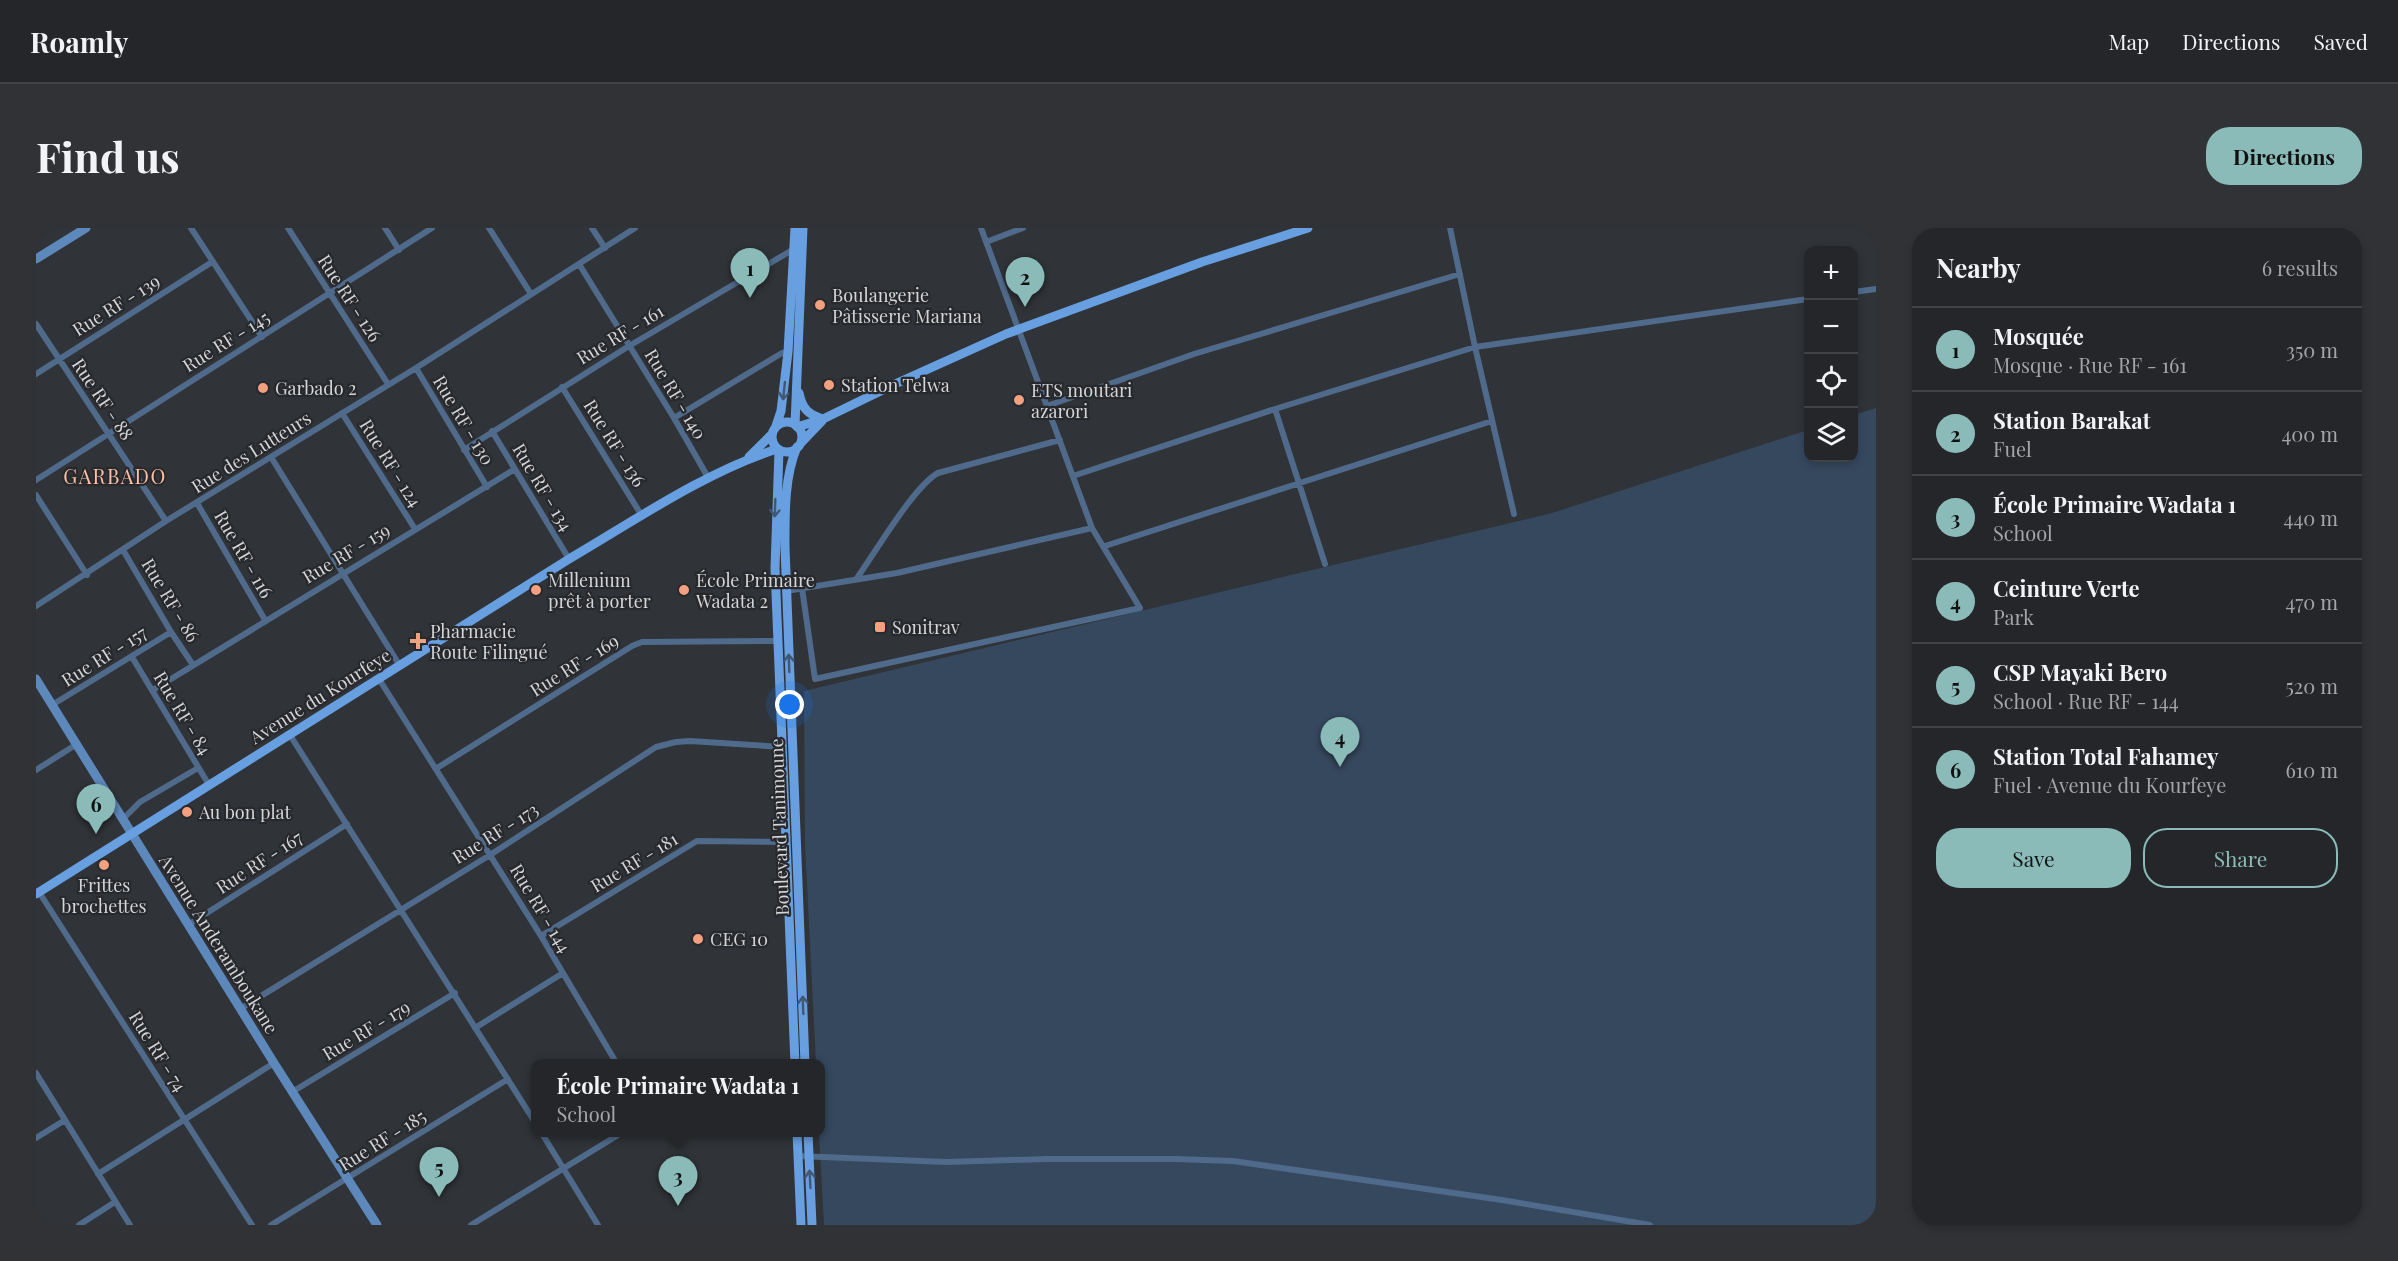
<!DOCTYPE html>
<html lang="en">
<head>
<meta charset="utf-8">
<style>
  :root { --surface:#242629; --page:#303235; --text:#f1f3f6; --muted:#a3a5a8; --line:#414346; --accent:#8bbbb9 }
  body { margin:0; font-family:"Playfair Display",serif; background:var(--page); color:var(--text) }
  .controls { position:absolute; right:18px; top:18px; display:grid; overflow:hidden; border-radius:12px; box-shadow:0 3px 9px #0003 }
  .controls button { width:54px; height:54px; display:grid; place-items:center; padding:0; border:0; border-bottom:2px solid var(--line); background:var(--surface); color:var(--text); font:30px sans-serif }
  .you { position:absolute; left:754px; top:477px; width:21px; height:21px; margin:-15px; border:4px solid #fff; border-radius:50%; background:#1a73e8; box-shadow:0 0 0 9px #1a73e833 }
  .badge { display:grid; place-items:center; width:39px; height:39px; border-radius:50%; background:var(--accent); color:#111; font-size:20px; font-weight:700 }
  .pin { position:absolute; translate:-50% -50px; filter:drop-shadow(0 2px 3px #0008) }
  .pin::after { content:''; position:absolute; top:32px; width:21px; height:18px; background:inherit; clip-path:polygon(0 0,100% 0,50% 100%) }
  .popup { position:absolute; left:495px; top:831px; width:294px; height:78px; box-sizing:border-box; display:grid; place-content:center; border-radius:12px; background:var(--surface); filter:drop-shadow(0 2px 4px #0005); font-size:20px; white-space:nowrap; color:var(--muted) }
  .popup b { font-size:22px; color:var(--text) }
  .popup::after { content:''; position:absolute; left:50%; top:100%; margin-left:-12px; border:12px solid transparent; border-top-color:var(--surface) }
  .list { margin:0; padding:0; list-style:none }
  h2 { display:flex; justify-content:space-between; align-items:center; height:78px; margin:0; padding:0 24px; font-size:26px }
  h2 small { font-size:20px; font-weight:400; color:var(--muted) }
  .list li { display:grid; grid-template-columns:39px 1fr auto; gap:18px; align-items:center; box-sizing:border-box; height:84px; padding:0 24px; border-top:2px solid var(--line) }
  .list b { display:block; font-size:22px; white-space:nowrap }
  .list p { margin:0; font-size:20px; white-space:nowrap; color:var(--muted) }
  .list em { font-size:20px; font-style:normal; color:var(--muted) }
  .actions { display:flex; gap:12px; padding:18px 24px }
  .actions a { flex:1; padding:14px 0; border:2px solid var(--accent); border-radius:24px; text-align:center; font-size:21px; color:var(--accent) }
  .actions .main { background:var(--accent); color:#111 }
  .icon { flex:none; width:33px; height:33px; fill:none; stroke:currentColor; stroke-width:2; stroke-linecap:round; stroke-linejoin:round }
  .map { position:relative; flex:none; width:1840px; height:997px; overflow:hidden; border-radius:24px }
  header { display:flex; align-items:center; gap:36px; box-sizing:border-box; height:84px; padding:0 30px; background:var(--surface); border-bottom:2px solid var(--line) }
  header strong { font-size:28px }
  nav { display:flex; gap:33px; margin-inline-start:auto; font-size:21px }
  .intro { display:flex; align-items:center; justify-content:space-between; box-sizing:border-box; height:144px; padding:0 36px }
  h1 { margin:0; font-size:42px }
  .button { padding:15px 27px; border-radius:24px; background:var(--accent); color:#111; font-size:21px; font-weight:700 }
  main { display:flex; gap:36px; padding:0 36px }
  aside { flex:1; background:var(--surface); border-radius:24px; box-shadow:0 3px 9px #0003 }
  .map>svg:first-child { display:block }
  .green { fill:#35485e }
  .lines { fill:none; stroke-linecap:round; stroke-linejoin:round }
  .street { stroke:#4f6a8a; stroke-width:6 }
  .secondary { stroke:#5d88bb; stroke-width:9 }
  .primary { stroke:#679fe0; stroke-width:9 }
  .oneway { stroke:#415875 }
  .poi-dot { fill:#f2a07f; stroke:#27292d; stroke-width:2 }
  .labels { text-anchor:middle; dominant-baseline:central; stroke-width:4.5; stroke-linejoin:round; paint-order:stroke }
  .poi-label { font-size:18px; fill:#d3d5d7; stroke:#27292d; text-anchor:start }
  .street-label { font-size:18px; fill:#d3d5d7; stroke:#27292d }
  .neighbourhood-label { font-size:20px; letter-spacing:1.5px; fill:#fcbea5; stroke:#27292d }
</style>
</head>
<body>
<header>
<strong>Roamly</strong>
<nav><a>Map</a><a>Directions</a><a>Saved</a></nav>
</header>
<div class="intro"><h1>Find us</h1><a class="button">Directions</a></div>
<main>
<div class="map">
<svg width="1840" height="997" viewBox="0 0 1840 997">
  <rect width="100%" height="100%" fill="#303337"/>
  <path class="green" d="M 1840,180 L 1840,997 L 788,997 L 783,905 L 784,836 L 780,835 L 769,616 L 768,463 L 1516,285 L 1772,202 L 1772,230 L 1818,230 L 1818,187 Z"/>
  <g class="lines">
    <path class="street" d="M 155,0 L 226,109
      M 252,0 L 352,156
      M 349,0 L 363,22
      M 453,0 L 495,66
      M 556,0 L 569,20
      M 1414,0 L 1439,119 L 1478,286
      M 950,14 L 987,0
      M 543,36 L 638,190 L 673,251
      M 1818,64 L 1840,61
      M 0,96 L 130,293
      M 380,140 L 451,259
      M 0,146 L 176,34
      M 526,159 L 606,288
      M 1011,178 L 1158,126 L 1424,46
      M 1239,181 L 1289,336
      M 306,185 L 379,301
      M 638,190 L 746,125 L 752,124
      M 456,203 L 533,331
      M 428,222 L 593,118 L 758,21
      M 235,229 L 364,438
      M 1037,248 L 1239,181 L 1439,119 L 1772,71
      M 0,252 L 396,0
      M 0,267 L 51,347
      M 161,275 L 229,392
      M 1069,318 L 1456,193
      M 87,322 L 135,404 L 157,437
      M 821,350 C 839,325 878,258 902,245 L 1024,212
      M 766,360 L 779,451 L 1104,380 L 1056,300 L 945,0
      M 750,363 L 861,345 L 1056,300
      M 0,378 L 130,293 L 380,140 L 599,0
      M 96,429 L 173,557
      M 343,451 L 505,708 L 581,836
      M 117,462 L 479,241
      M 16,477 L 135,404
      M 254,507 L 500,896
      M 401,540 L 596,418 L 606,414 L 742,413
      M 0,542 L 41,516
      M 87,591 L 104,574 L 162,540
      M 3,664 L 216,997
      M 152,697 L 311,596
      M 505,708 L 661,613 L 750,614
      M 204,781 L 454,627 L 620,519 L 640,514 L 654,513 L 747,519
      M 439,800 L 527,745
      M 0,845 L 94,997
      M 256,864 L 419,765
      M 505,904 L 562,997
      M 0,910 L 29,892
      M 762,928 L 910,934 L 1011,931 L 1139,931 L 1197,933 L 1466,972 L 1614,997
      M 62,946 L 238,835
      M 43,997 L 79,974
      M 235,997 L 472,851
      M 435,997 L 587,904"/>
    <path class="secondary" d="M 0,31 L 50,0
      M 0,451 L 238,835 L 341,997"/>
    <path class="primary" d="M 763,165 C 766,180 772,187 787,191
      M736 209a15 15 0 1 1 30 0a15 15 0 1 1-30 0Z
      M 759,197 L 767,0
      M 740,198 L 745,183 L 752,124 L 759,0
      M 761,199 L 787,191 L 859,156 L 970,106 L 1166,34 L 1272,0
      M 765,215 L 786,193
      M 761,219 C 748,249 749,288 749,320 L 769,836
      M 743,222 L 739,340 L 759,836
      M 713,229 L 736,206
      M 0,666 L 533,331 C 598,293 669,244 741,221
      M 761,904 L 765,997
      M 772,904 L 776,997"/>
  </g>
  <defs><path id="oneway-shaft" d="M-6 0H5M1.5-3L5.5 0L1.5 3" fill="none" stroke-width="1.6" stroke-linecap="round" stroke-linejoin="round" transform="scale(1.5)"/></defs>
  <g class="oneway">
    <use href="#oneway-shaft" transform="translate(748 163) rotate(96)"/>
    <use href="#oneway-shaft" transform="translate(739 280) rotate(92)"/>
    <use href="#oneway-shaft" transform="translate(753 435) rotate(-92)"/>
    <use href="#oneway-shaft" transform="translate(767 777) rotate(-92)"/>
    <use href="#oneway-shaft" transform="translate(774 951) rotate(-93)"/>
  </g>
  <g class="poi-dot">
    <circle cx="784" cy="77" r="6"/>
    <circle cx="793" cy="157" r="6"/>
    <circle cx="227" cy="160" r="6"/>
    <circle cx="983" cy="172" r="6"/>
    <circle cx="500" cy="362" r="6"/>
    <circle cx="648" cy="362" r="6"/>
    <rect x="838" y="393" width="12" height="12" rx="3"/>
    <path d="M379 404h6v6h6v6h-6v6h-6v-6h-6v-6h6z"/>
    <circle cx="151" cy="584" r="6"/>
    <circle cx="68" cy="637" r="6"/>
    <circle cx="662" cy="711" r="6"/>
  </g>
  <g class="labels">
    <g class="poi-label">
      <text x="796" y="67">Boulangerie<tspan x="796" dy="21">Pâtisserie Mariana</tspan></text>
      <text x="805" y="157">Station Telwa</text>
      <text x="239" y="160">Garbado 2</text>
      <text x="995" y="162">ETS moutari<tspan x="995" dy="21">azarori</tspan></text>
      <text x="512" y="352">Millenium<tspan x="512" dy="21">prêt à porter</tspan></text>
      <text x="660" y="352">École Primaire<tspan x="660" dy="21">Wadata 2</tspan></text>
      <text x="856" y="399">Sonitrav</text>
      <text x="394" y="403">Pharmacie<tspan x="394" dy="21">Route Filingué</tspan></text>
      <text x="163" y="584">Au bon plat</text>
      <text x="68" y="657" text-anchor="middle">Frittes<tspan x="68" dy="21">brochettes</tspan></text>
      <text x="674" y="711">CEG 10</text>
    </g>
    <g class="street-label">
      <text transform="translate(314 70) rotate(57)">Rue RF - 126</text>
      <text transform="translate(80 77) rotate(-32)">Rue RF - 139</text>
      <text transform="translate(584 106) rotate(-31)">Rue RF - 161</text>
      <text transform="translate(190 113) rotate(-32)">Rue RF - 145</text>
      <text transform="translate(640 166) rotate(59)">Rue RF - 140</text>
      <text transform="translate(67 171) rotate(56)">Rue RF - 88</text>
      <text transform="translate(428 192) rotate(59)">Rue RF - 130</text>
      <text transform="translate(579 215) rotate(58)">Rue RF - 136</text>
      <text transform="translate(215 224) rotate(-32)">Rue des Lutteurs</text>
      <text transform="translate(355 235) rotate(58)">Rue RF - 124</text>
      <text transform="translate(507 259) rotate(59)">Rue RF - 134</text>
      <text transform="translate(310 325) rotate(-31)">Rue RF - 159</text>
      <text transform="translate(208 326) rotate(60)">Rue RF - 116</text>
      <text transform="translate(135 372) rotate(59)">Rue RF - 86</text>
      <text transform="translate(68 428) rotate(-32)">Rue RF - 157</text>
      <text transform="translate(538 437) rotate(-32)">Rue RF - 169</text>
      <text transform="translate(284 468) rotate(-32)">Avenue du Kourfeye</text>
      <text transform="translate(147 485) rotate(59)">Rue RF - 84</text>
      <text transform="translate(743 599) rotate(-92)">Boulevard Tanimoune</text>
      <text transform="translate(459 605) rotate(-32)">Rue RF - 173</text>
      <text transform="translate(223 634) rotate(-33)">Rue RF - 167</text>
      <text transform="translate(598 634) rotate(-31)">Rue RF - 181</text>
      <text transform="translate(505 680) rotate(59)">Rue RF - 144</text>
      <text transform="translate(183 716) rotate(58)">Avenue Anderamboukane</text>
      <text transform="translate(330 802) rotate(-31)">Rue RF - 179</text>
      <text transform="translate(122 823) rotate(58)">Rue RF - 74</text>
      <text transform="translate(346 912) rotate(-32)">Rue RF - 185</text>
    </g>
    <g class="neighbourhood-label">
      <text x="79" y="247">GARBADO</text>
    </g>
  </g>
</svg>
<div class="controls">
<button>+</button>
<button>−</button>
<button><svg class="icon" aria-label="locate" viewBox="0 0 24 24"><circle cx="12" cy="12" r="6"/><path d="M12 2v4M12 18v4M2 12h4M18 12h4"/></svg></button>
<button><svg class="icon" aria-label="layers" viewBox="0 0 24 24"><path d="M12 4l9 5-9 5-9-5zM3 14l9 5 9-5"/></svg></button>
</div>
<div class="you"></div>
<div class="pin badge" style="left:714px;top:70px">1</div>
<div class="pin badge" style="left:989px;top:79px">2</div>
<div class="pin badge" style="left:642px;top:978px">3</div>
<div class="popup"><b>École Primaire Wadata 1</b>School</div>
<div class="pin badge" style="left:1304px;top:539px">4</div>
<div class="pin badge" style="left:403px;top:969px">5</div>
<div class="pin badge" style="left:60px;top:606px">6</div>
</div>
<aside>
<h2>Nearby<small>6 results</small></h2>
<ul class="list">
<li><span class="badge">1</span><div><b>Mosquée</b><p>Mosque · Rue RF - 161</p></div><em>350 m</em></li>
<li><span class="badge">2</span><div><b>Station Barakat</b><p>Fuel</p></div><em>400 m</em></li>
<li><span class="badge">3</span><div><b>École Primaire Wadata 1</b><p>School</p></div><em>440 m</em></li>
<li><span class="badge">4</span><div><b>Ceinture Verte</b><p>Park</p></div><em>470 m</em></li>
<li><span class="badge">5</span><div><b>CSP Mayaki Bero</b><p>School · Rue RF - 144</p></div><em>520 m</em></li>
<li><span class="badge">6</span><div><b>Station Total Fahamey</b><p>Fuel · Avenue du Kourfeye</p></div><em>610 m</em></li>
</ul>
<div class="actions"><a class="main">Save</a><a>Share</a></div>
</aside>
</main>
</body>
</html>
